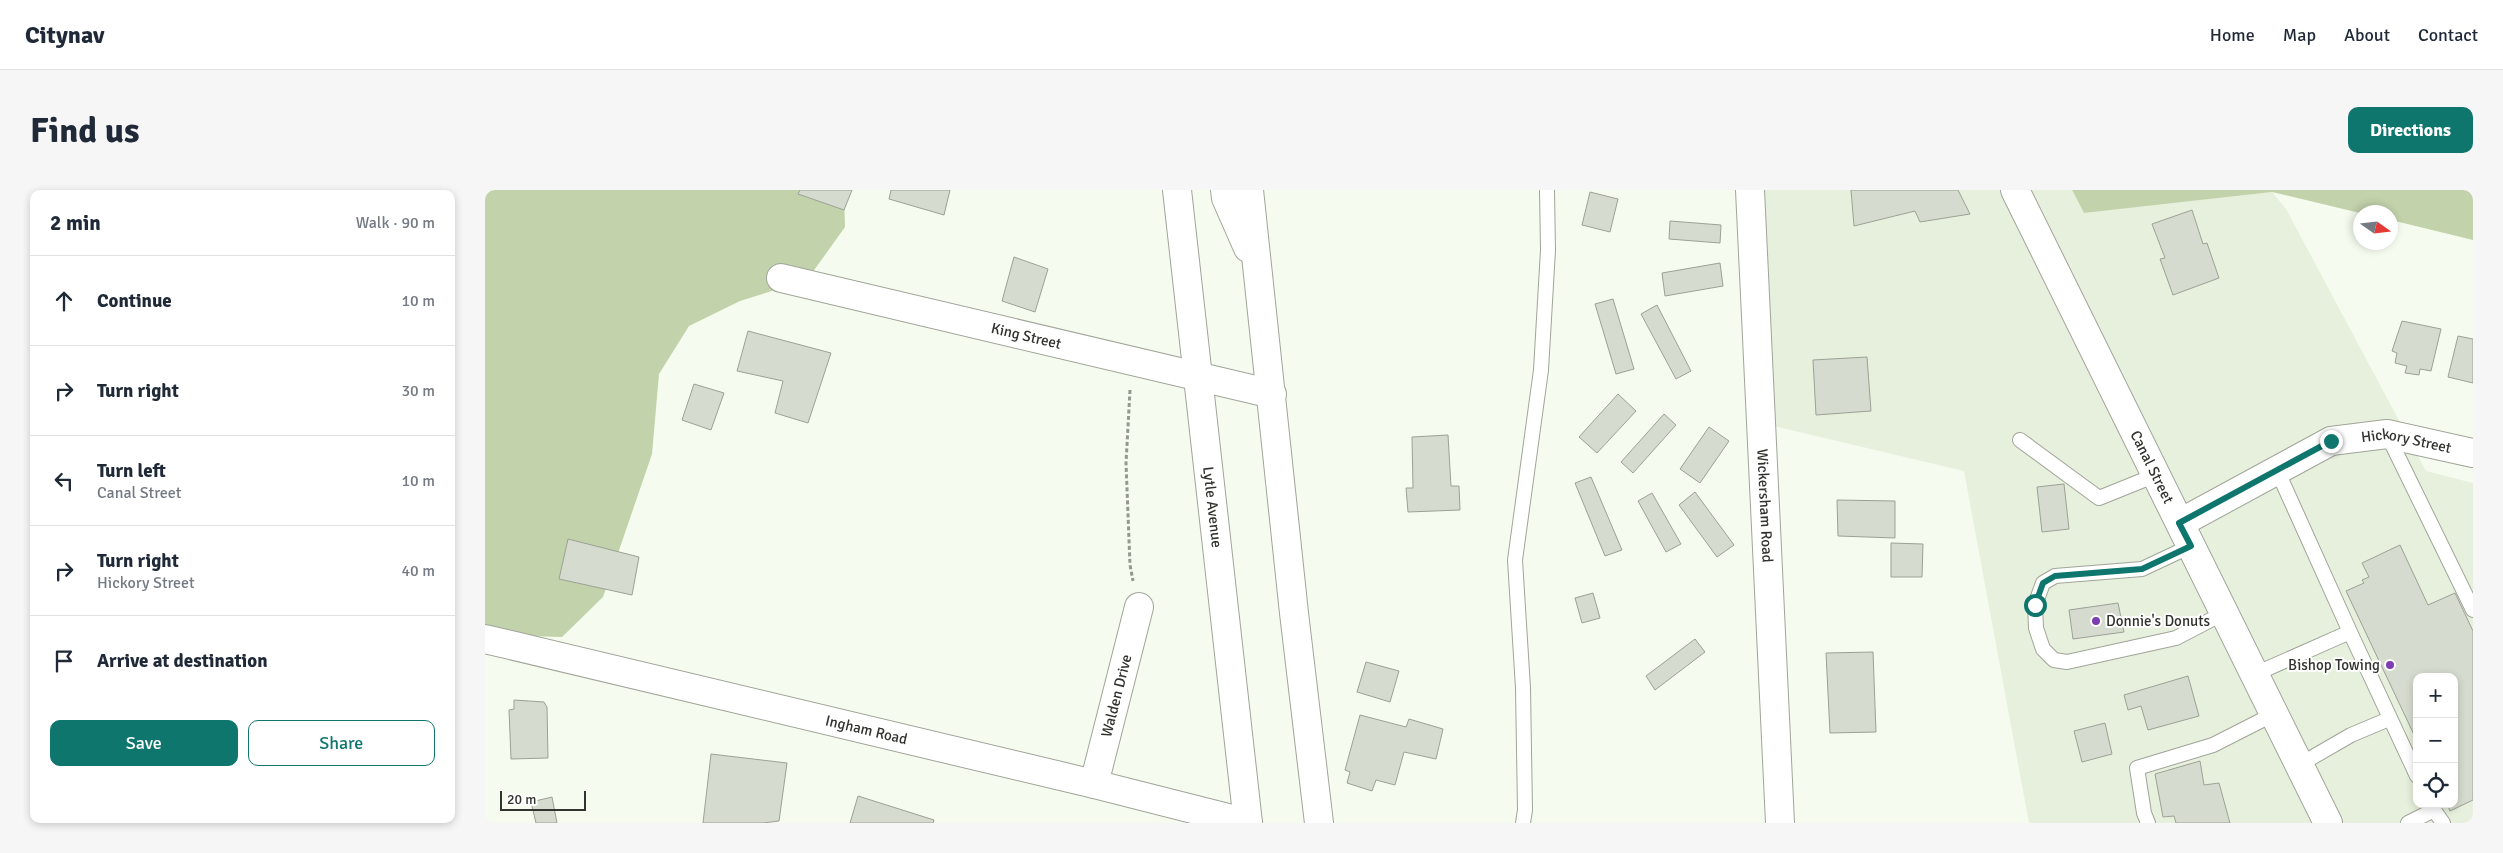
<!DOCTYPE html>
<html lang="en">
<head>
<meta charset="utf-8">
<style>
  :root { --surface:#fff; --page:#f6f6f7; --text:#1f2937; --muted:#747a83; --line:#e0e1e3; --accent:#0f766e }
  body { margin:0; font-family:Signika,sans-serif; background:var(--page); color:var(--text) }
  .controls { position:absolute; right:15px; bottom:15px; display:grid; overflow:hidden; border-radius:10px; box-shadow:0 2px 8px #0003 }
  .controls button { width:45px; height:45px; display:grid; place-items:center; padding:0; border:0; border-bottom:1px solid var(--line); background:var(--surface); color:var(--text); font:25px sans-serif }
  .compass { position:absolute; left:1868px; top:15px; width:45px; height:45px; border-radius:50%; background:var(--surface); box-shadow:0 2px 8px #0003; rotate:104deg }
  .scale { position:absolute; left:15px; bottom:12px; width:86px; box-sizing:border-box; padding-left:5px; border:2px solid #31332e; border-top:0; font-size:14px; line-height:18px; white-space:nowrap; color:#31332e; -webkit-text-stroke:4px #fff; paint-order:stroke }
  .stop { position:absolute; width:15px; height:15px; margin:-11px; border:4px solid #0f766e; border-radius:50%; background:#fff }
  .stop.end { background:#0f766e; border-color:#fff; box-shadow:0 1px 5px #0008 }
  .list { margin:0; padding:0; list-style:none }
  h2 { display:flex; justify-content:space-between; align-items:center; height:65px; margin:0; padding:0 20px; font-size:21px }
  h2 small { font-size:16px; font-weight:400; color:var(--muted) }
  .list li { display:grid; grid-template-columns:32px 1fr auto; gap:15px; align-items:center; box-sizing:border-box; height:90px; padding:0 20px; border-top:1px solid var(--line) }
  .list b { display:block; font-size:19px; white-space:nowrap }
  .list p { margin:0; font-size:16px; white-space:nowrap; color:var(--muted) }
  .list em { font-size:16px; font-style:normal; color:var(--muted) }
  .actions { display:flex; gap:10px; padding:15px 20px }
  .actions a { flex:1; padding:11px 0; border:1px solid var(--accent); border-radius:10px; text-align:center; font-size:18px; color:var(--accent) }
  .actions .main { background:var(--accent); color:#fff }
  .icon { flex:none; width:28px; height:28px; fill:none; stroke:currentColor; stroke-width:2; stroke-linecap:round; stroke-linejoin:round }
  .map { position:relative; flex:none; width:1988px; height:633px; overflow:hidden; border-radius:10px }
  header { display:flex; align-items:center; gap:30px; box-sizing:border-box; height:70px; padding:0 25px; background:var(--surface); border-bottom:1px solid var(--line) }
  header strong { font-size:24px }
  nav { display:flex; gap:28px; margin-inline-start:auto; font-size:18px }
  .intro { display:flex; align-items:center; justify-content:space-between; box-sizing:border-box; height:120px; padding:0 30px }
  h1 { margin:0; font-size:35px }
  .button { padding:12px 22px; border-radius:10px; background:var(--accent); color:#fff; font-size:18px; font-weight:700 }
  main { display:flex; gap:30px; padding:0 30px }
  aside { flex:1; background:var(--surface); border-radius:10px; box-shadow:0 2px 8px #0003 }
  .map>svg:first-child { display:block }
  .built { fill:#e7f0dc; fill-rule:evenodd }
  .green { fill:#c2d2ab }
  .building { fill:#d6dbcf; stroke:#9ca195 }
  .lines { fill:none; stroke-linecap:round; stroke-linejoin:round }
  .service-casing { stroke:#a0a599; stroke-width:16 }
  .minor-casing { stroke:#a0a599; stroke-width:30 }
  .secondary-casing { stroke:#a0a599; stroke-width:30 }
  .primary-casing { stroke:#a0a599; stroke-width:30 }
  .path { stroke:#94988f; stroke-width:3; stroke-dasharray:4 2.5; stroke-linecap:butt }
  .service { stroke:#fff; stroke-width:14 }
  .minor { stroke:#fff; stroke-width:28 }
  .secondary { stroke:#fff; stroke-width:28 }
  .primary { stroke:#fff; stroke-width:28 }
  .route { stroke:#0f766e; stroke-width:6 }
  .poi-dot { fill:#7d3db2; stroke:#fff; stroke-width:2 }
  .labels { text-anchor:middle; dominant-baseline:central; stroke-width:4; stroke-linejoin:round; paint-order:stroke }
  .street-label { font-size:15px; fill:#31332e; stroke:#fff }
  .poi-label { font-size:15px; fill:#31332e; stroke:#fff; text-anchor:start }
</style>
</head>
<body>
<header>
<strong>Citynav</strong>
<nav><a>Home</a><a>Map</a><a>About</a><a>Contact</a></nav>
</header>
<div class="intro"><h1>Find us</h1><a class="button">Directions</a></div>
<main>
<aside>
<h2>2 min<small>Walk · 90 m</small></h2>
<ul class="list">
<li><svg class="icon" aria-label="ahead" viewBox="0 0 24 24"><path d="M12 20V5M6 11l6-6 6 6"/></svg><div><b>Continue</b></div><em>10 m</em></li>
<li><svg class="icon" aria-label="right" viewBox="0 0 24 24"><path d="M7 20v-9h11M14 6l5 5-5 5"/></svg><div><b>Turn right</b></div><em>30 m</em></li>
<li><svg class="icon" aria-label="left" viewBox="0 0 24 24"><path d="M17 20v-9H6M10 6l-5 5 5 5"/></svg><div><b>Turn left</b><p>Canal Street</p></div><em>10 m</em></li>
<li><svg class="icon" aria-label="right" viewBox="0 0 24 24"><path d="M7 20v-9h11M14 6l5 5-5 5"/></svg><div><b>Turn right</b><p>Hickory Street</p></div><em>40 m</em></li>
<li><svg class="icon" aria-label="arrive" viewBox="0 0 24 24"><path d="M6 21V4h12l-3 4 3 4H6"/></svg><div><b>Arrive at destination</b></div></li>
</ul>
<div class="actions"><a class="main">Save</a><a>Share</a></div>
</aside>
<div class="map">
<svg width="1988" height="633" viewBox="0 0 1988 633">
  <rect width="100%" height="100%" fill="#f5fbee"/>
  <path class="built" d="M 1265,0 L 1587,0 L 1599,23 L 1787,2 L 1801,19 L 1941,281 L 1988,293 L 1988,633 L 1544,633 L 1479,281 L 1276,233 ZM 1932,487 L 1969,487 L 1969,614 L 1932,614 Z"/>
  <path class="green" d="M 0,0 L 359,0 L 360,37 L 322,90 L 255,111 L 204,136 L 174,184 L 167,264 L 118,407 L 77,447 L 0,445 Z
    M 1587,0 L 1988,0 L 1988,50 L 1906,30 L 1906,22 L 1875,23 L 1787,2 L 1599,23 Z"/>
  <path class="building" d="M 315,0 L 367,0 L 359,20 L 313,4 Z
    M 406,0 L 465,0 L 459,25 L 404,9 Z
    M 1366,0 L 1473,0 L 1485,24 L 1435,32 L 1430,21 L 1369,36 Z
    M 1105,2 L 1133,9 L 1125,42 L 1097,35 Z
    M 1707,20 L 1718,54 L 1722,53 L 1734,88 L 1688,105 L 1675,69 L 1680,68 L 1667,34 Z
    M 1185,31 L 1236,35 L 1235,53 L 1184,49 Z
    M 529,67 L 563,79 L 550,122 L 517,111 Z
    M 1235,73 L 1238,96 L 1180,106 L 1177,83 Z
    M 1128,109 L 1149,179 L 1131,184 L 1110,114 Z
    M 1172,115 L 1206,181 L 1191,189 L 1156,124 Z
    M 1917,131 L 1956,139 L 1946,181 L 1935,179 L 1934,185 L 1920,183 L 1922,176 L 1910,173 L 1912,163 L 1907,161 Z
    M 263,141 L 346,163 L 323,233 L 290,223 L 298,191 L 252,181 Z
    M 1973,146 L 1988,149 L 1988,193 L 1963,187 Z
    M 1382,167 L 1386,221 L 1331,225 L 1328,170 Z
    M 209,194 L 239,203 L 226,240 L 197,230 Z
    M 1133,204 L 1151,221 L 1112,263 L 1094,247 Z
    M 1179,224 L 1191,235 L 1148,283 L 1136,272 Z
    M 1224,237 L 1244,251 L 1215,293 L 1195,279 Z
    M 963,245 L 966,296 L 974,296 L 975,320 L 923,322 L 921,298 L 928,298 L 927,247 Z
    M 1106,287 L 1137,360 L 1120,366 L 1090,293 Z
    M 1579,294 L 1584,339 L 1557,342 L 1552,297 Z
    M 1210,302 L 1249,355 L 1232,367 L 1194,315 Z
    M 1167,303 L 1196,354 L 1181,362 L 1153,311 Z
    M 1352,310 L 1410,311 L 1410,348 L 1353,346 Z
    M 83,349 L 154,367 L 147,405 L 74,389 Z
    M 1406,353 L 1438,354 L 1437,387 L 1406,387 Z
    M 1915,355 L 1943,415 L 1970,403 L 1988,441 L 1988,610 L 1965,621 L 1962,614 L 1969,614 L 1969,487 L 1932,487 L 1932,551 L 1861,401 L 1879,393 L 1877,390 L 1884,387 L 1877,373 Z
    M 1108,403 L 1115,428 L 1097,433 L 1090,408 Z
    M 1633,413 L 1639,442 L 1588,449 L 1584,420 Z
    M 1210,449 L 1220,462 L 1170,500 L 1161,486 Z
    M 1388,462 L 1391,542 L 1345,543 L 1341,463 Z
    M 881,472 L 914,481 L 905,512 L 872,502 Z
    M 1703,486 L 1714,526 L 1663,540 L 1656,516 L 1643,520 L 1639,505 Z
    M 29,510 L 59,512 L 62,517 L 63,568 L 26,569 L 24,520 L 29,519 Z
    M 875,525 L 921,537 L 924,529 L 958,539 L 951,569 L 919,562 L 910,595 L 891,590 L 887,601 L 862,593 L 865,582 L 860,580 Z
    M 1620,533 L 1627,564 L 1597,572 L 1589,541 Z
    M 226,564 L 302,573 L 294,631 L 278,633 L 218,633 Z
    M 1715,571 L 1719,595 L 1734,593 L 1745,633 L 1691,633 L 1689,626 L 1678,627 L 1670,584 Z
    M 373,606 L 449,630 L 448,633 L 365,633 Z
    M 67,607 L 72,633 L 51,633 L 46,612 Z"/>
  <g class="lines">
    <defs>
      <path id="service" d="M 1902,244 L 1988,420
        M 1535,250 L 1614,308 L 1671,285
        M 1792,280 L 1865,442
        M 1706,356 L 1657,379 L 1570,386 L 1558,393 L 1550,415 L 1551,438 L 1558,459 L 1569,470 L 1582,472 L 1691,448 L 1739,423
        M 1770,484 L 1865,442 L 1932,586
        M 1814,575 L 1866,545 L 1904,529
        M 1949,620 L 1958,633
        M 1038,633 L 1040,620 L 1038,498 L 1030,370 L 1056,180 L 1063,60 L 1062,0
        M 1663,633 L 1659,623 L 1652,578 L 1728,555 L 1789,524
        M 1923,633 L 1949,620 L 1946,614"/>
      <g id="minor">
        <path id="s1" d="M 1265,0 L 1295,633"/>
        <path id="s2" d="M 296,88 L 787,204"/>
        <path id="s3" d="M 1695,333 L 1846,251 L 1902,244 L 1988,263"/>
        <path id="s4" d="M 0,449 L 609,594 L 763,633"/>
        <path id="s5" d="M 609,594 L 654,417"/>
      </g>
      <g id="secondary">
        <path id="s6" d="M 692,0 L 763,633"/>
        <path d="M 740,0 L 741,8 L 763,58"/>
        <path d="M 764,0 L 809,423 L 834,633"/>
      </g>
      <g id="primary">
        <path id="s7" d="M 1530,0 L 1843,633"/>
      </g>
    </defs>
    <use href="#service" class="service-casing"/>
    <use href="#minor" class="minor-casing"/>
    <use href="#secondary" class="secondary-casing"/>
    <use href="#primary" class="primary-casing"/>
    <path class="path" d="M 645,200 L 641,273 L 645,375 L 648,391"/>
    <use href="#service" class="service"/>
    <use href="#minor" class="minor"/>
    <use href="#secondary" class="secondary"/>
    <use href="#primary" class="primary"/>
  </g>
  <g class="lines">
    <path class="route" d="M 1550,415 L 1558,393 L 1570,386 L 1657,379 L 1706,356 L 1694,333 L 1846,251"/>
  </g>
  <g class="poi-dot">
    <circle cx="1611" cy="431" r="5"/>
    <circle cx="1905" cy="475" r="5"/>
  </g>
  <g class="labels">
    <g class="street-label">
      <text stroke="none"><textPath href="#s2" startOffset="252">King Street</textPath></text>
      <text stroke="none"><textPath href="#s3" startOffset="248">Hickory Street</textPath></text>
      <text stroke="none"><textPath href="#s7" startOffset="309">Canal Street</textPath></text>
      <text stroke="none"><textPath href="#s6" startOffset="319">Lytle Avenue</textPath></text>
      <text stroke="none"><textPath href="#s1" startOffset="316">Wickersham Road</textPath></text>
      <text stroke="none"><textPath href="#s5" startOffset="91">Walden Drive</textPath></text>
      <text stroke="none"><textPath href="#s4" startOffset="392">Ingham Road</textPath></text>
    </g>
    <g class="poi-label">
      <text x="1621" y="431">Donnie's Donuts</text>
      <text x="1895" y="475" text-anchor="end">Bishop Towing</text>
    </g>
  </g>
</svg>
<div class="controls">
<button>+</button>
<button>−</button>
<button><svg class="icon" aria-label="locate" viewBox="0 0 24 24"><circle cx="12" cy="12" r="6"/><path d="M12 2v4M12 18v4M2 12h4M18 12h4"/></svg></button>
</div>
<svg class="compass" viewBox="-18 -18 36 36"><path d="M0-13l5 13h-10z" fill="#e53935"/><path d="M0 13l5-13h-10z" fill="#747a83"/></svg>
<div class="scale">20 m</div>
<div class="stop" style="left:1550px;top:415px"></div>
<div class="stop end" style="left:1846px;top:251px"></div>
</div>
</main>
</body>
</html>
